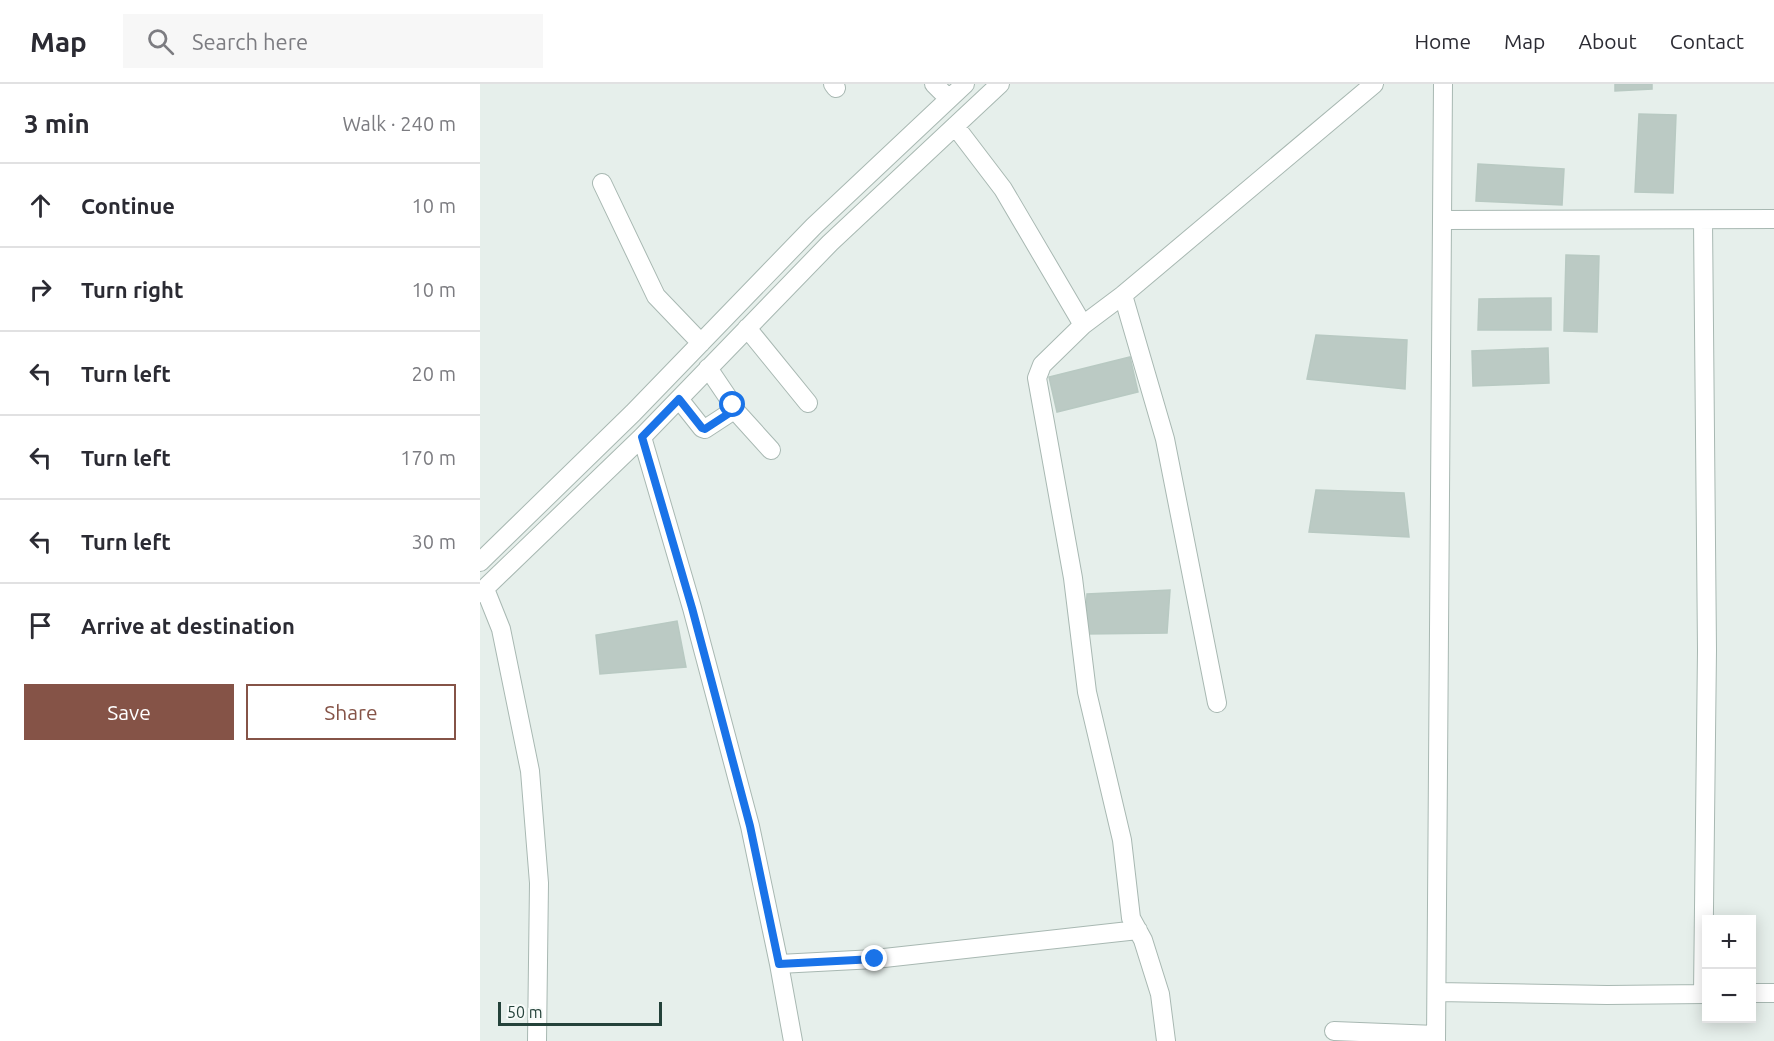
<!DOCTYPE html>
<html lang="en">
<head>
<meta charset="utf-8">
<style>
  :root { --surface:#fff; --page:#f7f7f7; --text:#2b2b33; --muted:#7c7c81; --line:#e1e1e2; --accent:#855347 }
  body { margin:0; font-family:Ubuntu,sans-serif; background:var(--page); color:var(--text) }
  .controls { position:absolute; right:18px; bottom:18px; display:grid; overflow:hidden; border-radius:0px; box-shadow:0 3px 15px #0003 }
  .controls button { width:54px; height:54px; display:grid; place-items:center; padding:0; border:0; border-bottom:2px solid var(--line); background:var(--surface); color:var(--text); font:30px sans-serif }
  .scale { position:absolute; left:18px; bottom:15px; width:164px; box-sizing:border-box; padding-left:6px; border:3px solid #24423a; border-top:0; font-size:16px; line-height:21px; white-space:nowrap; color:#24423a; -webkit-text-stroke:4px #f7fbf9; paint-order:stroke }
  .stop { position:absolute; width:18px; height:18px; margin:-14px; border:4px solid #1a73e8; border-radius:50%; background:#fff }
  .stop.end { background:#1a73e8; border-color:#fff; box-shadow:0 2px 6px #0008 }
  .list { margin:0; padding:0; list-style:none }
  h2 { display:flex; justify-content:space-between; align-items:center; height:78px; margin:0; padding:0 24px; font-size:26px }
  h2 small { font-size:20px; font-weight:400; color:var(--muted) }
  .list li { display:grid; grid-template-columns:39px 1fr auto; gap:18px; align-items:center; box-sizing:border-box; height:84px; padding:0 24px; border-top:2px solid var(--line) }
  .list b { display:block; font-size:22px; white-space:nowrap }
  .list em { font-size:20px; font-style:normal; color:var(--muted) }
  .actions { display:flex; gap:12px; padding:18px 24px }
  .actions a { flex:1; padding:14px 0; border:2px solid var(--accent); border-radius:0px; text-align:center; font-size:21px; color:var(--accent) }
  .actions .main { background:var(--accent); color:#fff }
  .icon { flex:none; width:33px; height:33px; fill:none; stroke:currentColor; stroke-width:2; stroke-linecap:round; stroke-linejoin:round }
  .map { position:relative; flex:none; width:1294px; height:957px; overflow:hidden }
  header { display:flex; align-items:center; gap:36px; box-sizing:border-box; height:84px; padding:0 30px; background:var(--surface); border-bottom:2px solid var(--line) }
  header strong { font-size:28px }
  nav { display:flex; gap:33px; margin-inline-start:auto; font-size:21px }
  .search { width:420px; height:54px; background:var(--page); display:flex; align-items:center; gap:15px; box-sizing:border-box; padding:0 21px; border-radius:0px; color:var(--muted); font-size:22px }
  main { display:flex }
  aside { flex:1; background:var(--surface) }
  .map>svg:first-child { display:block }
  .building { fill:#bbcac4; stroke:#b8c9c2; stroke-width:1.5 }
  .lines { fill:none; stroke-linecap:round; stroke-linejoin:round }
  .minor-casing { stroke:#a8b8b2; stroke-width:20 }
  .minor { stroke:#fff; stroke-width:18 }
  .route { stroke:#1a73e8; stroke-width:8 }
</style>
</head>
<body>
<header>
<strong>Map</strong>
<div class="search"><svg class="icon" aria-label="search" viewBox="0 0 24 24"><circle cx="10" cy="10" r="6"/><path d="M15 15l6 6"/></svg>Search here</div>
<nav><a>Home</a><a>Map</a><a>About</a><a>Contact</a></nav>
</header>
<main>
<aside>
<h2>3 min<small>Walk · 240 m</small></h2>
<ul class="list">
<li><svg class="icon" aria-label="ahead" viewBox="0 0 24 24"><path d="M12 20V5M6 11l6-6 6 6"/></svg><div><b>Continue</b></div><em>10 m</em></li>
<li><svg class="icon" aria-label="right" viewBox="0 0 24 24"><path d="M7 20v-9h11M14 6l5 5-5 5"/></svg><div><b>Turn right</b></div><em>10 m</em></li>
<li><svg class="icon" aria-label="left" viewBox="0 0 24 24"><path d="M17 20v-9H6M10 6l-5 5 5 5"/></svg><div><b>Turn left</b></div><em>20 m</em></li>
<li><svg class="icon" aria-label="left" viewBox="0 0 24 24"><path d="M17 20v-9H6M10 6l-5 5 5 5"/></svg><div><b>Turn left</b></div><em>170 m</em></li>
<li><svg class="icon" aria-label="left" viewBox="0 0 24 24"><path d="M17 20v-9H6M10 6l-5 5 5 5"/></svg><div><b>Turn left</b></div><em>30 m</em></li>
<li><svg class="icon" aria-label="arrive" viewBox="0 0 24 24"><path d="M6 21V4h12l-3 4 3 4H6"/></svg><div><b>Arrive at destination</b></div></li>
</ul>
<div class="actions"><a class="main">Save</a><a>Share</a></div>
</aside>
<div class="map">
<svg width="1294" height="957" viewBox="0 0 1294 957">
  <rect width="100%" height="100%" fill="#e6efeb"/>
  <path class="building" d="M 1135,0 L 1172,0 L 1172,5 L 1135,7 Z
    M 1159,30 L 1196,31 L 1193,109 L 1155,108 Z
    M 998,80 L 1084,85 L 1082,121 L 996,117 Z
    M 1086,171 L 1119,172 L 1117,248 L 1084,247 Z
    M 1071,214 L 1071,246 L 998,246 L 999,215 Z
    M 836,251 L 927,256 L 925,305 L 827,295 Z
    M 1068,264 L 1069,299 L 993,302 L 992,267 Z
    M 650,273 L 658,308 L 577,328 L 569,293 Z
    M 836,406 L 924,409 L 929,453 L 829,448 Z
    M 690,506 L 687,549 L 605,550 L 607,510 Z
    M 197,537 L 206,583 L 120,590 L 116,551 Z"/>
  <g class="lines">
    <defs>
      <path id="minor" d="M 353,0 L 356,4
        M 454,0 L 469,15
        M 475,42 L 523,105 L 603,241
        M 122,99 L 176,212 L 221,259
        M 962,136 L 1294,135
        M 643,211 L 685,355 L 737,619
        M 267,244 L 328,319
        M 199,315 L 222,344 L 225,345 L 251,328 L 253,321 L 228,284
        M 253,324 L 291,366
        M 162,353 L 212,524 L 270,742 L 299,880 L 313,957
        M 0,478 L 153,329 L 334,142 L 485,0
        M 5,505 L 21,545 L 50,687 L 59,799 L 57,957
        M 0,509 L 162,353 L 350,159 L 520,0
        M 299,880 L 395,875 L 658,846
        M 957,908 L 1127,911 L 1226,910
        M 1272,909 L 1294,909
        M 1223,910 L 1227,566 L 1223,136
        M 854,947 L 956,951
        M 686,957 L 680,910 L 663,856 L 651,834 L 642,756 L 607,608 L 593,494 L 557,294 L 562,281 L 603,241 L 643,211 L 894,0
        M 956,957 L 963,0"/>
    </defs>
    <use href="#minor" class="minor-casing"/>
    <use href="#minor" class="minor"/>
  </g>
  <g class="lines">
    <path class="route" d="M 253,321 L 251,328 L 225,345 L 222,344 L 199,315 L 162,353 L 212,524 L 270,742 L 299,880 L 395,875"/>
  </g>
</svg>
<div class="controls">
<button>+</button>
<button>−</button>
</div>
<div class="scale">50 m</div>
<div class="stop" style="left:253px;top:321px"></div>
<div class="stop end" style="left:395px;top:875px"></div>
</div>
</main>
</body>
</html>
